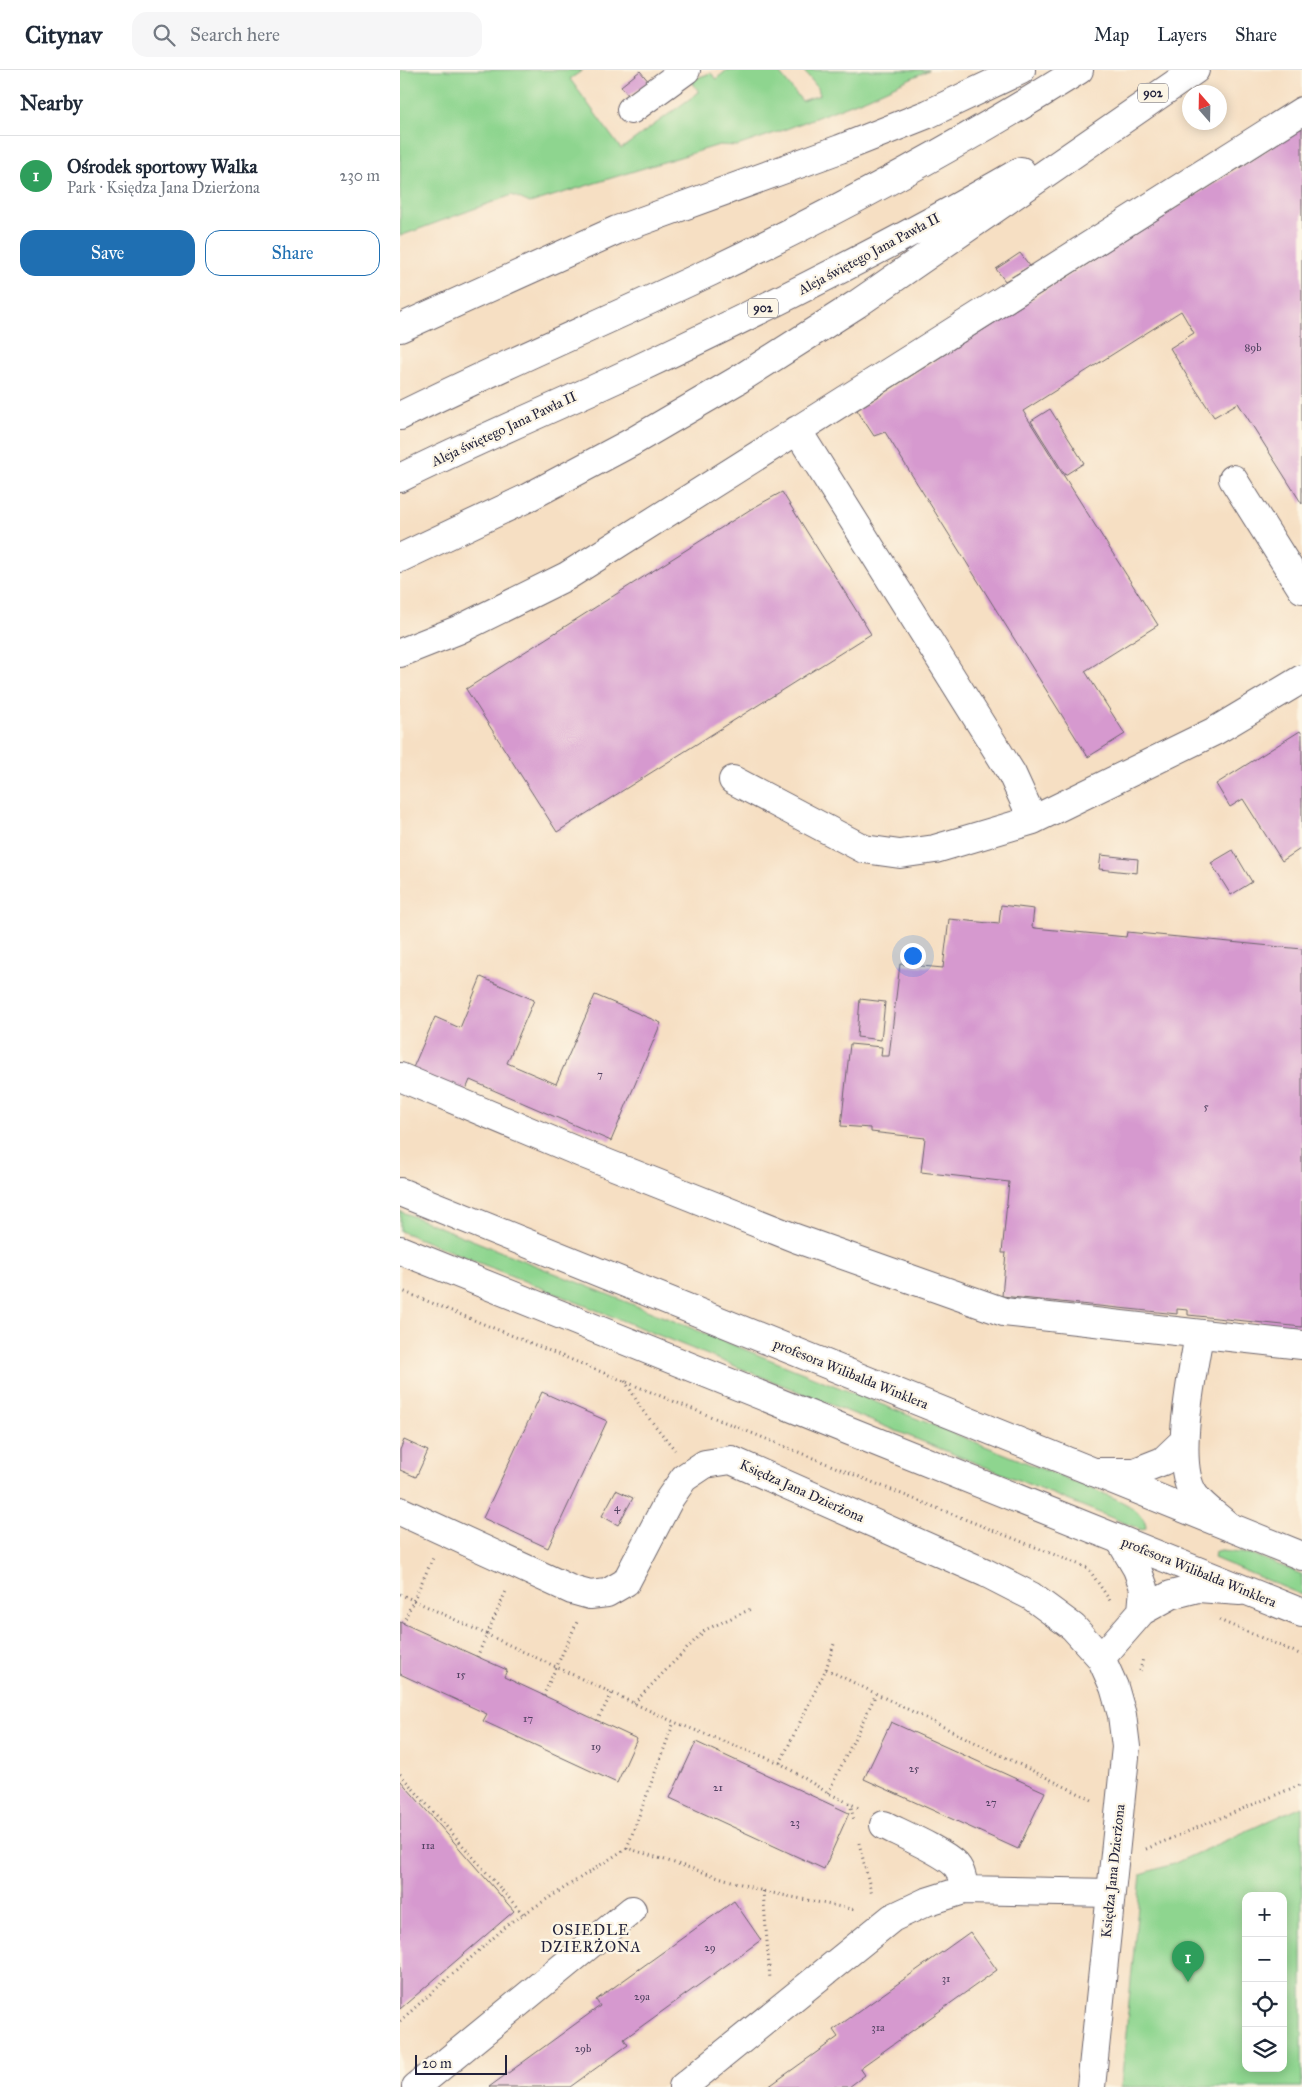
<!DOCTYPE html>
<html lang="en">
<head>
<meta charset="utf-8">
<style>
  :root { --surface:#fff; --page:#f6f6f7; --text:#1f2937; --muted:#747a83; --line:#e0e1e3; --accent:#1f6fb2 }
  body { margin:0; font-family:"IM FELL Great Primer",serif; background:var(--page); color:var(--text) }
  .controls { position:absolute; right:15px; bottom:15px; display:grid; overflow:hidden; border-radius:10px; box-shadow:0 2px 12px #0003 }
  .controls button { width:45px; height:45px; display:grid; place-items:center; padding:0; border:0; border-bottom:1px solid var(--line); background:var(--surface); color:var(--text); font:25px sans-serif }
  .compass { position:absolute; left:782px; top:15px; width:45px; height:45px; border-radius:50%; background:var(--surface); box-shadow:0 2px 12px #0003; rotate:340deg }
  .scale { position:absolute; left:15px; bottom:12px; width:92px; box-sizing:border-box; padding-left:5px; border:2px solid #22223b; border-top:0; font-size:14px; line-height:18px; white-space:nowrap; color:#22223b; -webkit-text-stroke:4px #fcf5e5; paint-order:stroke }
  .you { position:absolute; left:512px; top:885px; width:18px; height:18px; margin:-12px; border:4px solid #fff; border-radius:50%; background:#1a73e8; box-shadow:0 0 0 8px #1a73e833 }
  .badge { display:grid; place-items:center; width:32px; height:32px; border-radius:50%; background:var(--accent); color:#fff; font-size:16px; font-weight:700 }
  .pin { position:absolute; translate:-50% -41px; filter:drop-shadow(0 1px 2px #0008) }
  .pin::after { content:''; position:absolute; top:26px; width:18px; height:15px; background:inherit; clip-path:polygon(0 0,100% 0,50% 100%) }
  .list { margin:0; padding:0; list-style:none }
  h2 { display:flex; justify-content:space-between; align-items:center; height:65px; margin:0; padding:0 20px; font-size:21px }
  h2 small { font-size:16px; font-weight:400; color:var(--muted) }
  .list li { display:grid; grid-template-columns:32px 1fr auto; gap:15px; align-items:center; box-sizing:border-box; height:80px; padding:0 20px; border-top:1px solid var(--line) }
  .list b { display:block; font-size:19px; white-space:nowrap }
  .list p { margin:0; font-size:16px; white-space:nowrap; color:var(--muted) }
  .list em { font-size:16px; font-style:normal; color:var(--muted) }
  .actions { display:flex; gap:10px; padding:15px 20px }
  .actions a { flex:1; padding:11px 0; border:1px solid var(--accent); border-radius:15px; text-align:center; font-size:18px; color:var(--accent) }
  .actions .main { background:var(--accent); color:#fff }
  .icon { flex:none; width:28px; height:28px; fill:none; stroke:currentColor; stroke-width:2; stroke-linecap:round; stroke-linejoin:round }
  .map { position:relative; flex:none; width:902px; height:2017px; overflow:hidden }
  header { display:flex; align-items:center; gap:30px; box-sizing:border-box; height:70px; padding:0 25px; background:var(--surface); border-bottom:1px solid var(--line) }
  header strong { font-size:24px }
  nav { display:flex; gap:28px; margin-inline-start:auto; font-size:18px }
  .search { width:350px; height:45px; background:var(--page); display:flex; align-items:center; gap:12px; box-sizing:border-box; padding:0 18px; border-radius:15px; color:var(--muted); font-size:19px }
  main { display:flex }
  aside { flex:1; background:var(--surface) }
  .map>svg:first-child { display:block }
  .green { fill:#8ed58f; stroke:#587c65; fill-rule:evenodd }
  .building { fill:#d699cf }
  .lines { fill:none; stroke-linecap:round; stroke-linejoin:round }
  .minor-casing { stroke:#6c646b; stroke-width:30 }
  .major-casing { stroke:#6c646b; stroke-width:30 }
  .path { stroke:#6c646b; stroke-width:3; stroke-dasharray:1 4; stroke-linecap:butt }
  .minor { stroke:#fff; stroke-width:28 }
  .major { stroke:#fff; stroke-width:28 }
  .labels { text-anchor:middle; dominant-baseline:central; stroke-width:4.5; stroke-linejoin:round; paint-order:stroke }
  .number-label { font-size:11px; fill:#4f4060 }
  .shield { fill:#fcf5e5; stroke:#63616e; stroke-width:1 }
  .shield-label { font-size:12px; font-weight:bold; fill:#22223b }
  .street-label { font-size:14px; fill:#22223b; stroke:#fcf5e5 }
  .neighbourhood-label { font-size:15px; letter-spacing:1px; fill:#22223b; stroke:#fcf5e5 }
</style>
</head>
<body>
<header>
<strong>Citynav</strong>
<div class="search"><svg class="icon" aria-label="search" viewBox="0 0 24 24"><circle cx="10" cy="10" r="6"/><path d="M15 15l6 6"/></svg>Search here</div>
<nav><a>Map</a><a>Layers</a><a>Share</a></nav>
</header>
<main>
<aside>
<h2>Nearby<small></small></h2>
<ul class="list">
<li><span class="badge" style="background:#2e9e5b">1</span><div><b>Ośrodek sportowy Walka</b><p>Park · Księdza Jana Dzierżona</p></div><em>230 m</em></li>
</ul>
<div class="actions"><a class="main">Save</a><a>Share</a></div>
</aside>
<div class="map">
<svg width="902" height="2017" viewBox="0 0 902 2017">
  <rect width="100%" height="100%" fill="#fcf5e5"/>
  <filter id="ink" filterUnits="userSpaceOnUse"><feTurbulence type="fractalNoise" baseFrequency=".02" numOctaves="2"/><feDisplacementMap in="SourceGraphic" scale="10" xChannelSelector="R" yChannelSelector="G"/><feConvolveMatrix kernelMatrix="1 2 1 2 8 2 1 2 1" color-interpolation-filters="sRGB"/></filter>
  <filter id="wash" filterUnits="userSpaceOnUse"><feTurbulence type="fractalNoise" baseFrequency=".0096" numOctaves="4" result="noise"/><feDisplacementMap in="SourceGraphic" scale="20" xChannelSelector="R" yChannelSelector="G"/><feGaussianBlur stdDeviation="1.12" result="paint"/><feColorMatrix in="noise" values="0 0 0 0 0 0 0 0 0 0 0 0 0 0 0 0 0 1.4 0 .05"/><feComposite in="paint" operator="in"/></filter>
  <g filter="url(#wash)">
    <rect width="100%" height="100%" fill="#f6dfc3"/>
    <path class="green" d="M 0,0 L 183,0 L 170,9 L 221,79 L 299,22 L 291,10 L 311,3 L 316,9 L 327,0 L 377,0 L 402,31 L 420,25 L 418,18 L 403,0 L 529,0 L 467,28 L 381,61 L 337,76 L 319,75 L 130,133 L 112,125 L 0,166 Z
      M 0,1141 L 712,1427 C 725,1433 745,1442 746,1458 L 742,1460 L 0,1161 Z
      M 821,1481 L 851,1484 L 902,1504 L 902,1525 L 814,1488 L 815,1482 Z
      M 902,1736 L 902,2017 L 721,2017 L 741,1804 L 773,1794 ZM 846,1826 L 883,1826 L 883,1998 L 846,1998 Z"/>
    <g id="blocks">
      <path class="building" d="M 240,1 L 249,12 L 229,26 L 221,16 Z
        M 902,58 L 902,434 L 838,333 L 814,347 L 787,306 L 770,278 L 794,263 L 781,241 L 623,341 L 758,555 L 685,601 L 725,664 L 688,687 L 485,362 L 474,366 L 457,340 Z
        M 620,183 L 630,196 L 605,211 L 596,199 Z
        M 650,339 L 684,393 L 665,405 L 631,351 Z
        M 382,422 L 471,564 L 157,762 L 66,619 L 351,439 Z
        M 900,661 L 902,664 L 902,782 L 900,779 L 882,791 L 843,729 L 830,737 L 816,714 Z
        M 833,780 L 852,812 L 831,825 L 811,793 Z
        M 701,785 L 738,789 L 737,803 L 699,799 Z
        M 601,835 L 634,839 L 632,857 L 635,858 L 726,867 L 727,862 L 902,879 L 902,1257 L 788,1245 L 788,1240 L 777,1239 L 777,1244 L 602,1226 L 606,1183 L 602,1183 L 609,1112 L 521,1102 L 525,1068 L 471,1062 L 471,1058 L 441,1056 L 450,974 L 482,977 L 481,986 L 489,986 L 500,894 L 543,898 L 549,849 L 599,854 Z
        M 81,907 L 134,930 L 107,993 L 156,1014 L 195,925 L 261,953 L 211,1071 L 70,1010 L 62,1029 L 9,1007 L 35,947 L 60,958 Z
        M 460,929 L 485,932 L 481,970 L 457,967 Z
        M 142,1322 L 207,1351 L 148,1478 L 83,1448 Z
        M 4,1370 L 28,1381 L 16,1407 L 0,1400 L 0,1380 Z
        M 216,1420 L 233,1428 L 218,1455 L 202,1446 Z
        M 0,1552 L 107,1600 L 104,1607 L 237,1669 L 217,1713 L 83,1651 L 87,1644 L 0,1604 Z
        M 491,1652 L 645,1722 L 618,1779 L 464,1709 Z
        M 296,1672 L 449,1743 L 424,1799 L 270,1728 Z
        M 0,1710 L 114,1841 L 0,1939 Z
        M 334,1831 L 361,1870 L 224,1969 L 228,1975 L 170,2017 L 89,2017 L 200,1936 L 196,1930 Z
        M 570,1862 L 597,1900 L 460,1998 L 465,2005 L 449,2017 L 368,2017 L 438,1967 L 433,1960 Z"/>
    </g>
  </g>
  <g filter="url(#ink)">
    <use href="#blocks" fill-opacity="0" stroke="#6c646b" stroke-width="1"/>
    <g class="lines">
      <defs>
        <path id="minor" d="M 231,40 L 286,0
          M 397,360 L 612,704 L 633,750
          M 833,409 L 902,519
          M 0,583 L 58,560 L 167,506 L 902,41
          M 333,710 L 464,779 L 500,784 L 535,779 L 633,750 L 815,661 L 902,609
          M 0,1007 L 186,1085 L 395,1168 L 604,1242 L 902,1275
          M 799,1264 C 793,1303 772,1395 795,1426 C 803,1437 817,1446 827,1455
          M 694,1402 L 735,1402 L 763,1391 L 784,1371
          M 0,1441 L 172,1520 L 190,1525 L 207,1523 L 226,1512 L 270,1428 L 284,1408 L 305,1394 L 331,1390 L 586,1503 L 631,1526 L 673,1557 L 701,1588 L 714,1617 L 722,1645 L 726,1677 L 691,2017
          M 720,1470 L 737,1499 L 744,1518 L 742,1541
          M 701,1588 L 742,1541 L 771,1525 L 798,1518 L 840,1521
          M 484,1755 C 502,1764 544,1782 556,1795 C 562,1802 563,1812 564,1820
          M 16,2017 L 232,1840
          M 283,2017 L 492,1848 L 526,1832 L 564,1820 L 711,1823"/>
        <path id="major" d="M 0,258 L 217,160 L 440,79 L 528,44 L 621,0
          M 0,346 C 102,295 207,251 310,202 C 437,141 560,75 679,0
          M 0,408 C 76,370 154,338 231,302 C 363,240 495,174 621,101
          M 0,488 L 125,429 L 232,372 L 338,310 L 457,234 L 795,0
          M 0,1122 L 902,1486
          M 0,1180 L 902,1543"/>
      </defs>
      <use href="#minor" class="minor-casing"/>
      <use href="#major" class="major-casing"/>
      <path class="path" d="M 0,1220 L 504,1425 L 688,1498 L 711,1532
        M 225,1311 L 243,1341 L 275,1380
        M 0,1524 L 274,1652 L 380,1693 L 428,1723 L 461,1739
        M 819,1550 L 902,1585
        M 3,1553 L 33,1488
        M 77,1587 L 106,1521
        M 426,1599 L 434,1574
        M 740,1601 L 743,1588
        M 143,1626 L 177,1552
        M 234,1633 L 305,1560 L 353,1538
        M 197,1651 L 212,1623
        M 380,1693 L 426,1599 L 692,1730
        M 0,1704 L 123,1844
        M 428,1723 L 476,1624
        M 450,1733 L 454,1750
        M 459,1773 L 472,1825
        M 227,1778 L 274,1652
        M 746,1779 L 902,1714
        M 363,1821 L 370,1909
        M 0,1951 L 111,1852 L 227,1778 L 363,1821 L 456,1840"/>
      <use href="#minor" class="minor"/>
      <use href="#major" class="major"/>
    </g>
  </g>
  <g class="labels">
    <g class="number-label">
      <text x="853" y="277">89b</text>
      <text x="200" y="1004">7</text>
      <text x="806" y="1036">5</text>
      <text x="217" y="1437">4</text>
      <text x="61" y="1604">15</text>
      <text x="128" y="1648">17</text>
      <text x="196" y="1676">19</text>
      <text x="514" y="1698">25</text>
      <text x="318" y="1717">21</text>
      <text x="591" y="1732">27</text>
      <text x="395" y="1752">23</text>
      <text x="28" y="1775">11a</text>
      <text x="310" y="1877">29</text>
      <text x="546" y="1908">31</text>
      <text x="242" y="1926">29a</text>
      <text x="478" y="1957">31a</text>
      <text x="183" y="1978">29b</text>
    </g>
    <g class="shield">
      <rect x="738" y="13.5" width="30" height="19" rx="4"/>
      <rect x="348" y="228.5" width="30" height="19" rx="4"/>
    </g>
    <g class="shield-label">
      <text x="753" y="23">902</text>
      <text x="363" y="238">902</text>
    </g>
    <g class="street-label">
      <text transform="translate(469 184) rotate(-28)">Aleja świętego Jana Pawła II</text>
      <text transform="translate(104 359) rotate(-25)">Aleja świętego Jana Pawła II</text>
      <text transform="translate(451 1304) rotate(22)">profesora Wilibalda Winklera</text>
      <text transform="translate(402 1421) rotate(24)">Księdza Jana Dzierżona</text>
      <text transform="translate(799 1502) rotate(22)">profesora Wilibalda Winklera</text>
      <text transform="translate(713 1801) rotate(-84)">Księdza Jana Dzierżona</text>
    </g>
    <g class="neighbourhood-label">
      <text x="191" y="1860">OSIEDLE<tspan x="191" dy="17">DZIERŻONA</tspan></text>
    </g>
  </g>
</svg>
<div class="controls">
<button>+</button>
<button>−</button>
<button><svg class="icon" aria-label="locate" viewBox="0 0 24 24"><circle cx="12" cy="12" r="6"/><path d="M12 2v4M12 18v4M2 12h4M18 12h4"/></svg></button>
<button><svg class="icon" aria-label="layers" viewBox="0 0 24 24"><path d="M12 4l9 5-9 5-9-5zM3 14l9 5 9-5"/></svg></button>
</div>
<svg class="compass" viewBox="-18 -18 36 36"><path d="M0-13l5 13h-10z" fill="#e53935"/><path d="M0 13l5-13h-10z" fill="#747a83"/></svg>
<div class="scale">20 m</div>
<div class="you"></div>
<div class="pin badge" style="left:788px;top:1912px;background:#2e9e5b">1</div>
</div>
</main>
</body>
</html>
